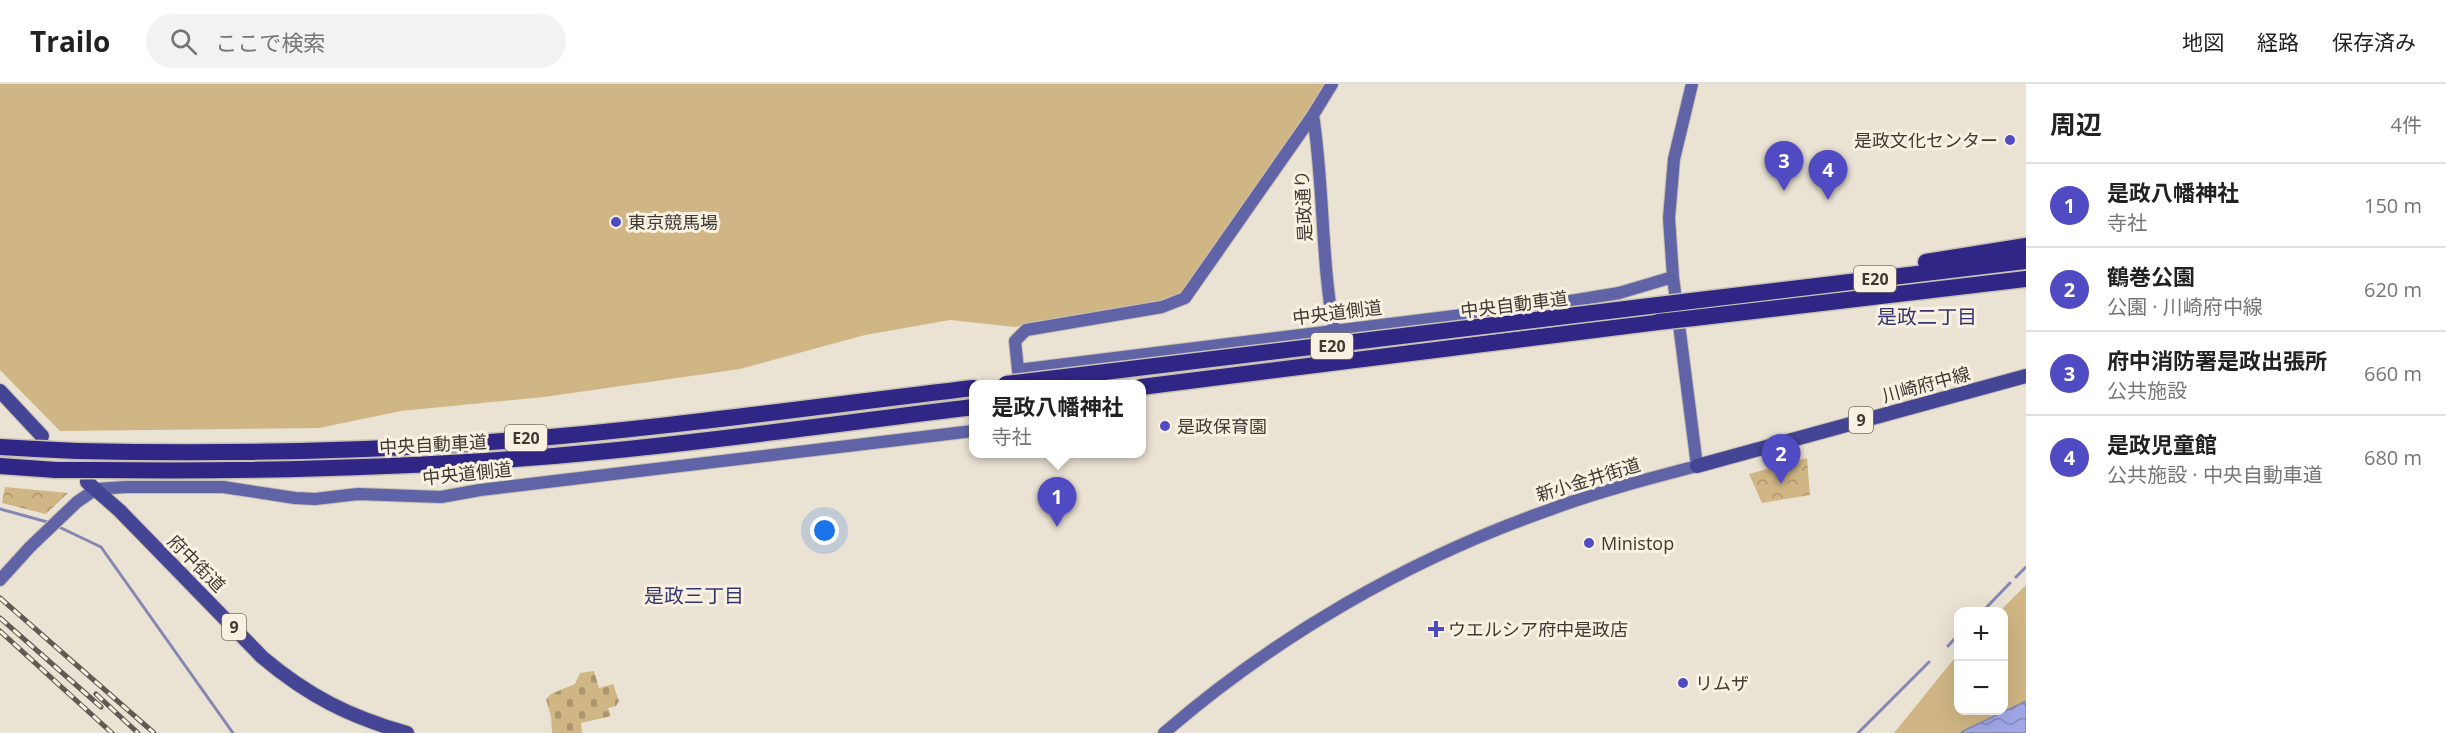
<!DOCTYPE html>
<html lang="ja">
<head>
<meta charset="utf-8">
<style>
  :root { --surface:#fff; --page:#f2f2f2; --text:#222; --muted:#767676; --line:#e0e0e0; --accent:#504bc2 }
  body { margin:0; font-family:"Open Sans","Noto Sans JP",sans-serif; background:var(--page); color:var(--text) }
  .controls { position:absolute; right:18px; bottom:18px; display:grid; overflow:hidden; border-radius:12px; box-shadow:0 6px 24px #0002 }
  .controls button { width:54px; height:54px; display:grid; place-items:center; padding:0; border:0; border-bottom:2px solid var(--line); background:var(--surface); color:var(--text); font:30px sans-serif }
  .you { position:absolute; left:825px; top:447px; width:21px; height:21px; margin:-15px; border:4px solid #fff; border-radius:50%; background:#1a73e8; box-shadow:0 0 0 9px #1a73e833 }
  .badge { display:grid; place-items:center; width:39px; height:39px; border-radius:50%; background:var(--accent); color:#fff; font-size:20px; font-weight:700 }
  .pin { position:absolute; translate:-50% -50px; filter:drop-shadow(0 2px 3px #0008) }
  .pin::after { content:''; position:absolute; top:32px; width:21px; height:18px; background:inherit; clip-path:polygon(0 0,100% 0,50% 100%) }
  .popup { position:absolute; left:969px; top:296px; width:177px; height:78px; box-sizing:border-box; display:grid; place-content:center; border-radius:12px; background:var(--surface); filter:drop-shadow(0 2px 4px #0005); font-size:20px; white-space:nowrap; color:var(--muted) }
  .popup b { font-size:22px; color:var(--text) }
  .popup::after { content:''; position:absolute; left:50%; top:100%; margin-left:-12px; border:12px solid transparent; border-top-color:var(--surface) }
  .list { margin:0; padding:0; list-style:none }
  h2 { display:flex; justify-content:space-between; align-items:center; height:78px; margin:0; padding:0 24px; font-size:26px }
  h2 small { font-size:20px; font-weight:400; color:var(--muted) }
  .list li { display:grid; grid-template-columns:39px 1fr auto; gap:18px; align-items:center; box-sizing:border-box; height:84px; padding:0 24px; border-top:2px solid var(--line) }
  .list b { display:block; font-size:22px; white-space:nowrap }
  .list p { margin:0; font-size:20px; white-space:nowrap; color:var(--muted) }
  .list em { font-size:20px; font-style:normal; color:var(--muted) }
  .icon { flex:none; width:33px; height:33px; fill:none; stroke:currentColor; stroke-width:2; stroke-linecap:round; stroke-linejoin:round }
  .map { position:relative; flex:none; width:2026px; height:649px; overflow:hidden }
  header { display:flex; align-items:center; gap:36px; box-sizing:border-box; height:84px; padding:0 30px; background:var(--surface); border-bottom:2px solid var(--line) }
  header strong { font-size:28px }
  nav { display:flex; gap:33px; margin-inline-start:auto; font-size:21px }
  .search { width:420px; height:54px; background:var(--page); display:flex; align-items:center; gap:15px; box-sizing:border-box; padding:0 21px; border-radius:33px; color:var(--muted); font-size:22px }
  main { display:flex }
  aside { flex:1; background:var(--surface) }
  .map>svg:first-child { display:block }
  .cemetery { fill:url(#cemetery-stones) }
  .park { fill:url(#park-crowns) }
  .pitch { fill:#d0b684 }
  .water { fill:url(#water-waves); stroke:#8487b1; stroke-width:1.5 }
  .lines { fill:none; stroke-linecap:round; stroke-linejoin:round }
  .stream { stroke:#8487b1; stroke-width:3 }
  .secondary-casing { stroke:#c8c0b3; stroke-width:14 }
  .primary-casing { stroke:#c8c0b3; stroke-width:16 }
  .highway-casing { stroke:#c8c0b3; stroke-width:19 }
  .secondary { stroke:#6064a6; stroke-width:12 }
  .primary { stroke:#444595; stroke-width:14 }
  .highway { stroke:#302685; stroke-width:16 }
  .rail-casing { stroke:#5f5a53; stroke-width:5 }
  .rail { stroke:#f8f0e0; stroke-width:3; stroke-dasharray:9; stroke-linecap:butt }
  .highway-bridge-casing { stroke:#c8c0b3; stroke-width:19; stroke-linecap:butt }
  .highway-bridge { stroke:#302685; stroke-width:16 }
  .poi-dot { fill:#504bc2; stroke:#f8f0e0; stroke-width:2 }
  .labels { text-anchor:middle; dominant-baseline:central; stroke-width:6; stroke-linejoin:round; paint-order:stroke }
  .shield { fill:#f8f0e0; stroke:#767168; stroke-width:1.5 }
  .shield-label { font-size:16px; font-weight:bold; fill:#3e3a34 }
  .poi-label { font-size:18px; fill:#3e3a34; stroke:#f8f0e0; text-anchor:start }
  .street-label { font-size:18px; fill:#3e3a34; stroke:#f8f0e0 }
  .neighbourhood-label { font-size:20px; fill:#343570; stroke:#f8f0e0 }
</style>
</head>
<body>
<header>
<strong>Trailo</strong>
<div class="search"><svg class="icon" aria-label="search" viewBox="0 0 24 24"><circle cx="10" cy="10" r="6"/><path d="M15 15l6 6"/></svg>ここで検索</div>
<nav><a>地図</a><a>経路</a><a>保存済み</a></nav>
</header>
<main>
<div class="map">
<svg width="2026" height="649" viewBox="0 0 2026 649">
  <defs>
    <pattern id="cemetery-stones" width="16" height="16" patternUnits="userSpaceOnUse" patternTransform="scale(1.5)"><rect width="16" height="16" fill="#d0b684"/><path d="M2 7V4a2 2 0 0 1 4 0v3zM10 15v-3a2 2 0 0 1 4 0v3z" fill="#aa956d"/></pattern>
    <pattern id="park-crowns" width="20" height="18" patternUnits="userSpaceOnUse" patternTransform="scale(1.5)"><rect width="20" height="18" fill="#d0b684"/><path d="M2 6a3 3 0 1 1 6 0M12 15a3 3 0 1 1 6 0" fill="none" stroke="#aa956d"/></pattern>
    <pattern id="water-waves" width="16" height="10" patternUnits="userSpaceOnUse" patternTransform="scale(1.5)"><rect width="16" height="10" fill="#a2a8e7"/><path d="M0 5q4-4 8 0t8 0" fill="none" stroke="#858abc"/></pattern>
  </defs>
  <rect width="100%" height="100%" fill="#eae2d3"/>
  <path class="cemetery" d="M 594,587 L 599,604 L 613,600 L 619,617 L 616,622 L 608,624 L 611,632 L 581,639 L 582,649 L 552,649 L 551,632 L 546,615 L 551,610 L 575,600 L 580,589 Z"/>
  <path class="park" d="M 1807,374 L 1810,411 L 1762,419 L 1749,390 Z
    M 5,403 L 68,409 L 46,430 L 2,419 Z"/>
  <path class="pitch" d="M 0,0 L 1324,0 L 1321,8 L 1180,213 L 1169,217 L 1015,243 L 950,236 L 865,251 L 740,285 L 544,313 L 401,327 L 319,344 L 60,347 L 0,286 Z
    M 2026,501 L 2026,649 L 1894,649 L 1958,570 L 1958,626 L 2004,626 L 2004,528 L 2000,527 Z"/>
  <path class="water" d="M 2026,617 L 2026,649 L 1961,649 L 1963,647 Z"/>
  <g class="lines">
    <path class="stream" d="M 0,425 L 51,439
      M 57,442 L 101,463 L 233,649
      M 2016,493 L 2026,483
      M 1982,528 L 2010,499
      M 1948,562 L 1958,551
      M 1858,649 L 1929,578"/>
    <defs>
      <path id="secondary" d="M 1332,0 L 1313,31 C 1324,102 1321,175 1334,246
        M 1018,286 L 1015,257 L 1026,246 L 1162,223 L 1185,214 L 1313,31
        M 1020,300 L 1018,286 L 1558,219 L 1619,209 L 1673,193
        M 0,496 L 30,463 L 77,418 L 96,405 L 126,403 L 223,403 L 295,414 L 315,415 L 358,410 L 441,413 L 480,406 L 973,347
        M 1164,649 C 1276,552 1409,475 1549,426 C 1597,408 1647,395 1697,382 L 1673,193 L 1669,134 L 1674,75 L 1692,0"/>
      <path id="primary" d="M 0,307 L 42,352
        M 1697,382 L 2026,292
        M 87,398 L 120,427 L 262,573 C 308,612 350,633 407,649"/>
      <path id="highway" d="M 1926,178 L 2026,162
        M 1691,217 L 2026,177
        M 1694,234 L 2026,195
        M 1141,303 L 1658,238
        M 0,363 L 36,365
        M 77,367 C 215,370 352,368 490,358 C 651,346 812,323 973,304
        M 0,382 L 56,386
        M 95,386 C 266,388 438,384 608,367 C 730,355 851,338 973,323"/>
    </defs>
    <use href="#secondary" class="secondary-casing"/>
    <use href="#primary" class="primary-casing"/>
    <use href="#highway" class="highway-casing"/>
    <use href="#secondary" class="secondary"/>
    <use href="#primary" class="primary"/>
    <use href="#highway" class="highway"/>
    <defs>
      <path id="rail" d="M 0,514 L 154,649
        M 0,534 L 101,623
        M 0,547 L 112,649
        M 96,610 L 138,649"/>
    </defs>
    <use href="#rail" class="rail-casing"/>
    <use href="#rail" class="rail"/>
    <defs>
      <path id="highway-bridge" d="M 1658,238 L 1694,234
        M 1006,300 L 1691,217
        M 36,365 L 77,367
        M 56,386 L 95,386"/>
    </defs>
    <use href="#highway-bridge" class="highway-bridge-casing"/>
    <use href="#highway-bridge" class="highway-bridge"/>
  </g>
  <g class="poi-dot">
    <circle cx="2010" cy="56" r="6"/>
    <circle cx="616" cy="138" r="6"/>
    <circle cx="1165" cy="342" r="6"/>
    <circle cx="1589" cy="459" r="6"/>
    <path d="M1433 536h6v6h6v6h-6v6h-6v-6h-6v-6h6z"/>
    <circle cx="1683" cy="599" r="6"/>
  </g>
  <g class="labels">
    <g class="shield">
      <rect x="1854" y="182" width="42" height="26" rx="4.5"/>
      <rect x="1311" y="249" width="42" height="26" rx="4.5"/>
      <rect x="1849" y="323" width="24" height="26" rx="4.5"/>
      <rect x="505" y="341" width="42" height="26" rx="4.5"/>
      <rect x="222" y="530" width="24" height="26" rx="4.5"/>
    </g>
    <g class="shield-label">
      <text x="1875" y="195">E20</text>
      <text x="1332" y="262">E20</text>
      <text x="1861" y="336">9</text>
      <text x="526" y="354">E20</text>
      <text x="234" y="543">9</text>
    </g>
    <g class="poi-label">
      <text x="1998" y="56" text-anchor="end">是政文化センター</text>
      <text x="628" y="138">東京競馬場</text>
      <text x="1177" y="342">是政保育園</text>
      <text x="1601" y="459">Ministop</text>
      <text x="1448" y="545">ウエルシア府中是政店</text>
      <text x="1695" y="599">リムザ</text>
    </g>
    <g class="street-label">
      <text transform="translate(1303 122) rotate(-93)">是政通り</text>
      <text transform="translate(1514 220) rotate(-7)">中央自動車道</text>
      <text transform="translate(1337 228) rotate(-7)">中央道側道</text>
      <text transform="translate(1926 300) rotate(-15)">川崎府中線</text>
      <text transform="translate(433 360) rotate(-3)">中央自動車道</text>
      <text transform="translate(467 389) rotate(-6)">中央道側道</text>
      <text transform="translate(1588 395) rotate(-17)">新小金井街道</text>
      <text transform="translate(197 479) rotate(45)">府中街道</text>
    </g>
    <g class="neighbourhood-label">
      <text x="1927" y="232">是政二丁目</text>
      <text x="694" y="511">是政三丁目</text>
    </g>
  </g>
</svg>
<div class="controls">
<button>+</button>
<button>−</button>
</div>
<div class="you"></div>
<div class="pin badge" style="left:1057px;top:443px">1</div>
<div class="popup"><b>是政八幡神社</b>寺社</div>
<div class="pin badge" style="left:1781px;top:400px">2</div>
<div class="pin badge" style="left:1784px;top:107px">3</div>
<div class="pin badge" style="left:1828px;top:116px">4</div>
</div>
<aside>
<h2>周辺<small>4件</small></h2>
<ul class="list">
<li><span class="badge">1</span><div><b>是政八幡神社</b><p>寺社</p></div><em>150 m</em></li>
<li><span class="badge">2</span><div><b>鶴巻公園</b><p>公園 · 川崎府中線</p></div><em>620 m</em></li>
<li><span class="badge">3</span><div><b>府中消防署是政出張所</b><p>公共施設</p></div><em>660 m</em></li>
<li><span class="badge">4</span><div><b>是政児童館</b><p>公共施設 · 中央自動車道</p></div><em>680 m</em></li>
</ul>
</aside>
</main>
</body>
</html>
